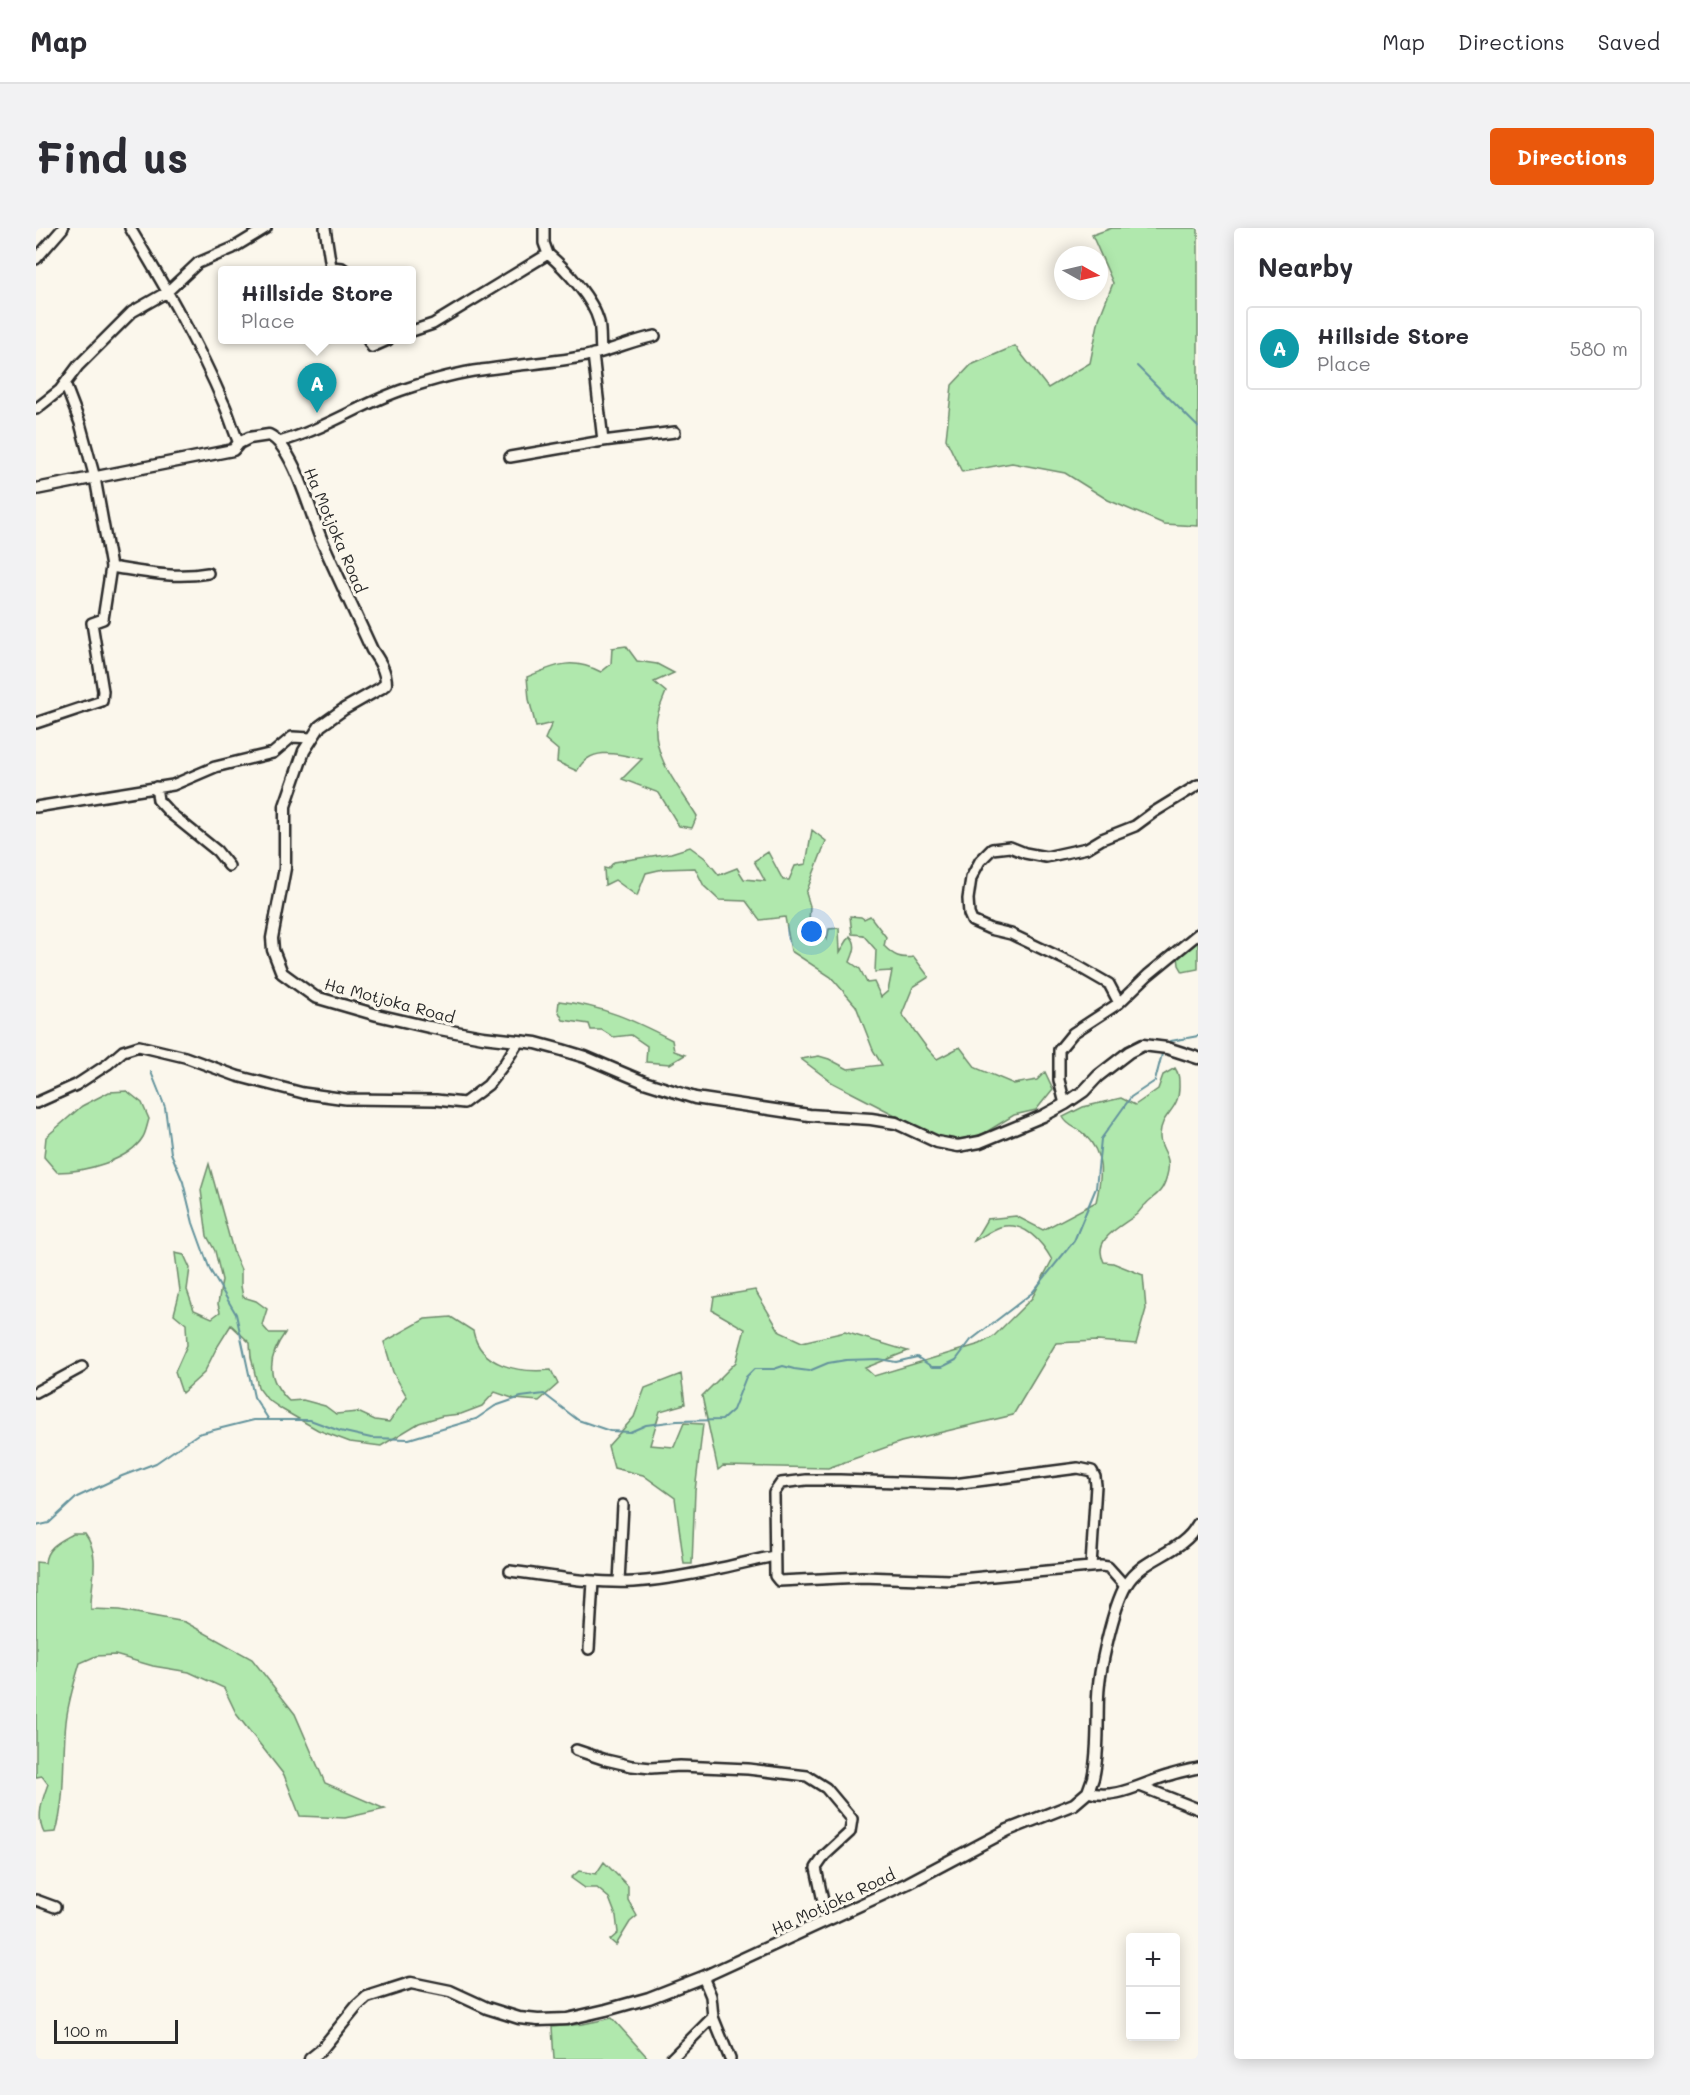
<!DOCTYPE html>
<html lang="en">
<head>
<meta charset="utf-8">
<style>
  :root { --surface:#fff; --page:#f2f2f3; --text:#2b2b33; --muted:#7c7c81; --line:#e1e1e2; --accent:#ea580c }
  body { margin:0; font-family:Mali,sans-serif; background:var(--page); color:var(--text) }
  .controls { position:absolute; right:18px; bottom:18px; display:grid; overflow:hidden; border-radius:6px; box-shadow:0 3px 15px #0003 }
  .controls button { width:54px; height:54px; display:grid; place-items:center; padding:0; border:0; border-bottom:2px solid var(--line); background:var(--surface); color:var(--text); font:30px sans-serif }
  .compass { position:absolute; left:1018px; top:18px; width:54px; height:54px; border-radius:50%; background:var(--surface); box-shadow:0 3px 15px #0003; rotate:98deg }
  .scale { position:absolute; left:18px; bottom:15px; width:124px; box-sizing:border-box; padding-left:6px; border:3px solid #2b2b2b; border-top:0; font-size:16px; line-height:21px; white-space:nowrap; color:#2b2b2b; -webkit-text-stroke:4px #fbf7ec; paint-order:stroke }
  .you { position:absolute; left:776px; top:704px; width:21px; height:21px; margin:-15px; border:4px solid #fff; border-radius:50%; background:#1a73e8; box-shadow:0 0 0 9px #1a73e833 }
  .badge { display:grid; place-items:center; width:39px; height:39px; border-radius:50%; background:var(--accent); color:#fff; font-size:20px; font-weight:700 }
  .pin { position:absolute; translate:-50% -50px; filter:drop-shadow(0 2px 3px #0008) }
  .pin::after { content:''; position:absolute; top:32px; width:21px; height:18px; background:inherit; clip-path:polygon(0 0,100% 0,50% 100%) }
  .popup { position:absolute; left:182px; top:38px; width:198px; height:78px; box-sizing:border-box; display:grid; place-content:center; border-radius:6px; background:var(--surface); filter:drop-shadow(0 2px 4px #0005); font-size:20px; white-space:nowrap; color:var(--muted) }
  .popup b { font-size:22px; color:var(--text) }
  .popup::after { content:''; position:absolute; left:50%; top:100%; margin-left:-12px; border:12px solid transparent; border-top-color:var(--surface) }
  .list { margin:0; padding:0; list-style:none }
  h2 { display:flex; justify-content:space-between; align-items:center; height:78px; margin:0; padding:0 24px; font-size:26px }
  h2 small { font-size:20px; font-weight:400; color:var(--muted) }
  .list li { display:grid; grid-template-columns:39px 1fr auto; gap:18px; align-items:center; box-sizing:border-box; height:84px; margin:0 12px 12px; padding:0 12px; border:2px solid var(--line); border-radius:6px }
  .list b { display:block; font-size:22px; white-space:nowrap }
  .list p { margin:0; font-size:20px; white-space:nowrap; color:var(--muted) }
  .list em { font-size:20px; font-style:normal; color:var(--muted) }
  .map { position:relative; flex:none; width:1162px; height:1831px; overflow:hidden; border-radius:6px }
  header { display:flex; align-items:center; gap:36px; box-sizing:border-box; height:84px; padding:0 30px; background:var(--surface); border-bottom:2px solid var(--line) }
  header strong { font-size:28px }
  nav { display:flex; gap:33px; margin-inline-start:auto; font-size:21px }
  .intro { display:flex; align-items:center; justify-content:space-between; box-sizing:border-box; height:144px; padding:0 36px }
  h1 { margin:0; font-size:42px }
  .button { padding:15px 27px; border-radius:6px; background:var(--accent); color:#fff; font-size:21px; font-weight:700 }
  main { display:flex; gap:36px; padding:0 36px }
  aside { flex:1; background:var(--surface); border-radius:6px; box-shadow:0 3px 15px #0003 }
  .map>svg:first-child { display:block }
  .green { fill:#b0e8ad; stroke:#6e8a6c; stroke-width:1.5 }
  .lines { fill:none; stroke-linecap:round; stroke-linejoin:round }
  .stream { stroke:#64939c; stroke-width:2 }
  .minor-casing { stroke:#2b2b2b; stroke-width:14 }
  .tertiary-casing { stroke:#2b2b2b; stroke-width:15 }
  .minor { stroke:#fbf7ec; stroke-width:9 }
  .tertiary { stroke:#fbf7ec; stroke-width:10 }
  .labels { text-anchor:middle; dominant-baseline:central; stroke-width:6; stroke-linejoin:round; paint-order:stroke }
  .street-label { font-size:16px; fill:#2b2b2b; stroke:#fbf7ec }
</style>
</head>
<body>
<header>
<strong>Map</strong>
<nav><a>Map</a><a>Directions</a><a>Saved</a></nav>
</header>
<div class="intro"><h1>Find us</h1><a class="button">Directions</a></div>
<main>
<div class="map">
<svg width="1162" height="1831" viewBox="0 0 1162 1831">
  <rect width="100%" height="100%" fill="#fbf7ec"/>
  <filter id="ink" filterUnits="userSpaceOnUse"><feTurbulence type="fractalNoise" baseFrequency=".0167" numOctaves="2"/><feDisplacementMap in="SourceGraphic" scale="12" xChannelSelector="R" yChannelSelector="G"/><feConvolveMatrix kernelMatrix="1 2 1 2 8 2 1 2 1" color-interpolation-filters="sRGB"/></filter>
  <g filter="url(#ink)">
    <path class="green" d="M 1076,0 L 1162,0 L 1162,298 L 1128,296 L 1072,272 L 1029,245 L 976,235 L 926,244 L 910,211 L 916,157 L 935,137 L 979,118 L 1012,160 L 1054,135 L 1063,91 L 1077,55 L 1056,7 Z
      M 590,418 L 601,433 L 621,436 L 638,445 L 618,454 L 630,464 C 626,474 620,486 620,496 C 617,531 644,560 661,588 L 656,600 L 643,598 L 623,565 L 586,551 L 606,531 C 583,526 554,517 541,543 L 521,534 L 522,522 L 509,511 L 516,495 L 500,499 L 493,471 L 491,449 C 520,437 535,429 565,444 L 575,436 L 576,420 Z
      M 776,602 L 790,613 L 770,665 L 774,678 L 773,694 L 784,696 L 791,712 L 793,701 L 803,700 L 804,724 L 814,708 C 822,716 818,724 814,734 L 824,741 L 831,755 L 838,754 L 845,769 L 852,763 L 856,743 L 839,744 L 840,722 L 827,707 L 816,706 L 814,688 L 825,689 L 828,691 L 834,688 L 850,709 L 848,718 C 858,728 864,731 878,729 L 893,749 L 877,759 L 866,786 L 891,820 L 901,831 L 924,819 L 940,840 L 978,856 L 1001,852 L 1009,844 L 1017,861 L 1000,882 L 978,887 L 947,906 L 921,912 L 896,906 L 797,855 L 765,831 L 783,828 L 793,831 L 812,841 L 846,837 L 837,822 L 820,778 L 795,749 L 755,723 L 749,689 L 724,692 L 710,673 L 683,672 L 668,658 L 659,640 L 627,641 L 610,645 L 601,668 L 579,652 L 569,657 L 568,640 L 572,641 L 578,634 L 635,625 L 654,619 L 669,630 L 683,647 L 701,640 L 708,651 L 729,653 L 718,633 L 732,624 L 747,652 L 753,652 L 759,638 L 770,636 Z
      M 1162,710 L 1162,741 L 1147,744 L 1143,737 L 1142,728 Z
      M 523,773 C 567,778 597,792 636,812 L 638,823 L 649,827 L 634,836 L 610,834 L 611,818 L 595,807 L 577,809 L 566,802 L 555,802 L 553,796 L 527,792 L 522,782 Z
      M 1139,840 C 1143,846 1143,850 1143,857 C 1144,884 1125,884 1124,907 C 1123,917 1131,924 1132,933 C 1134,941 1129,957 1124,963 C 1120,968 1114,971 1110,976 C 1106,979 1104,983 1101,986 C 1087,998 1055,1010 1068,1034 L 1077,1035 L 1107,1047 L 1110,1081 L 1100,1116 L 1061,1113 L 1020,1115 L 977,1187 L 865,1214 L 792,1240 L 687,1238 L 682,1242 L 666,1168 L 700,1134 L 709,1101 L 676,1082 L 678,1069 L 719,1062 L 744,1104 L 766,1114 L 809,1104 L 872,1123 L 829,1140 L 838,1148 L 944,1116 L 957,1109 L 996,1070 L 1016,1032 C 1006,1014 988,992 964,999 C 955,1002 946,1009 938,1013 L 951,991 L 980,988 L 1007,1002 L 1060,974 C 1066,948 1069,927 1049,907 C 1041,899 1032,899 1027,889 L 1047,879 L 1085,870 L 1099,877 L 1122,861 L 1127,847 Z
      M 91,863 L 106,875 L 113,891 C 111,897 110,904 107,909 C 93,933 47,944 21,944 L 8,929 L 10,909 L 46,878 L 73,864 Z
      M 173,936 L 198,1026 L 205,1042 L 205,1058 L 207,1069 L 220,1073 L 231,1081 L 226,1097 L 233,1105 L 249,1105 C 231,1130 230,1151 253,1173 L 267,1172 L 289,1178 L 300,1186 L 322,1184 L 339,1192 L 353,1194 L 371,1169 L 357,1144 L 348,1114 L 389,1091 L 415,1089 L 437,1103 C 444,1139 484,1145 515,1142 L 522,1156 L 503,1173 L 479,1171 L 459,1164 L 446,1178 L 425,1186 L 406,1188 L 383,1195 L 345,1218 L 314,1214 L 282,1202 L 247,1182 L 231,1171 L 222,1159 L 215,1129 L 214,1115 L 195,1097 L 180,1121 L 168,1145 L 146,1165 L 139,1144 L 151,1117 L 150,1096 L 138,1086 L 144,1063 L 139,1025 L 148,1027 L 154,1040 L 151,1062 L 158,1082 L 176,1090 L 184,1084 L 182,1076 L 186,1052 L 179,1023 L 171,1008 L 165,962 Z
      M 645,1146 L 649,1176 L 624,1183 L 614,1217 L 638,1219 L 648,1195 L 667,1196 L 659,1263 L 656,1336 L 648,1336 L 639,1270 L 607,1247 L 578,1240 L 572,1218 L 598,1189 L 609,1160 Z
      M 37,1306 L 49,1306 C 66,1329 54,1355 55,1381 L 84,1382 L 149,1394 L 216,1431 L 259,1486 L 289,1555 L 349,1581 L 309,1590 L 264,1588 L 248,1547 L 201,1487 L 188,1460 L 153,1444 L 117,1438 L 79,1427 L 60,1428 L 44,1435 C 38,1455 32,1474 30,1494 C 26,1531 30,1568 20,1604 L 8,1605 C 0,1590 6,1572 12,1556 L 6,1548 L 0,1549 L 0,1334 L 9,1335 C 10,1319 25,1313 37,1306 Z
      M 568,1634 L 592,1658 L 592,1672 L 601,1688 L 594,1694 L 580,1717 L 574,1712 L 582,1705 L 580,1688 L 573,1670 L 561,1660 L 549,1660 L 535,1650 L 543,1643 L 560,1646 Z
      M 576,1790 L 613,1831 L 518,1831 L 516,1799 L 547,1796 Z"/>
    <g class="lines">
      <path class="stream" d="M 1101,138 L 1162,199
        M 1135,813 L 1162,808
        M 115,844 L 129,879 L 135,925 L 147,954 L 157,995 L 174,1042 L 200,1086 L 218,1169 L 233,1192
        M 0,1298 L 13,1295 L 41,1269 L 86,1248 L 120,1235 L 162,1206 L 218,1192 L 274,1192 L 304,1203 L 335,1210 L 373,1211 L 440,1191 L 459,1178 L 485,1169 L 508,1166 L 542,1192 L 574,1203 L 594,1204 L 610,1197 L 641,1193 L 686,1192 L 697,1182 L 710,1149 L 718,1141 L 738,1141 L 747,1138 L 758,1141 L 773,1143 L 792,1135 L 810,1132 L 843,1131 L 860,1134 L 881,1129 L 896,1139 L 906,1139 L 920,1132 L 935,1112 L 996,1065 L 1038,1013 L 1060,960 L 1065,911 L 1095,869 L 1119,853 L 1126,826"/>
      <defs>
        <path id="minor" d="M 94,0 C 128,57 162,115 188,176 C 194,189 197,202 203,215
          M 289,0 L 295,39 L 306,40 L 309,42
          M 508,0 L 508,15 L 512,26
          M 0,31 L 27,0
          M 376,103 L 397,96 L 512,26 C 530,41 557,71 563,94 C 565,104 564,114 565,123
          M 332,112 L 336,119 L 352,112
          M 557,126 L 567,213 L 639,204
          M 0,181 L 24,162 L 42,138 L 96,84 L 131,64 L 162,35 L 197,20 L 230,0
          M 243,214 C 288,202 326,175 369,161 C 393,153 420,145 445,142 C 478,137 512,135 545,129 C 570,125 594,113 619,108
          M 474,229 L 567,213
          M 75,339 C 108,344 138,351 172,345
          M 0,495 L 66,473 L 67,463 L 56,395 L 67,391 L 75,339 L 59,250 L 44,195 L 29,156
          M 120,559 L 122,572 L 134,585 L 181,623 L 193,638
          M 0,579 L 137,557 L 179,539 L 237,525 L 256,509 L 275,510
          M 1083,775 L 1073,756 L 1040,737 L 975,706 L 954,701 L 936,693 L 933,686 L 932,671 L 935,650 L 944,633 L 956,621 L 974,619 L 989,625 L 1010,629 L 1051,620 L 1066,611 L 1099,598 L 1118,584 L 1162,557
          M 0,875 L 40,857 L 72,836 L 87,823 L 103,818 L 149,829 L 201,848 L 267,865 L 310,871 L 400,872 L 428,875 L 452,857 L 469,835 L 483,813
          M 1029,876 L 1023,852 L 1023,822 L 1037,805 L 1083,775 L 1112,747 L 1162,706
          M 0,1164 L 46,1139
          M 1055,1338 L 1060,1257 L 1059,1249 L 1056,1243 L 1042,1240 L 918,1256 L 804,1252 L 770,1252 L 745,1255 L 738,1265 L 739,1348 L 743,1353 L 826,1349 L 914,1352 L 1065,1338 L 1072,1339 L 1089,1358
          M 474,1343 C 515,1348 556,1356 598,1354 C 645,1351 692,1338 738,1328
          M 583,1354 L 587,1277
          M 553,1421 L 557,1353
          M 540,1522 L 570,1532 L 596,1538 L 615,1540 L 644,1538 L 712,1541 L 771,1548 L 790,1560 L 816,1591 L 814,1604 L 789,1627 L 780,1640 L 791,1692
          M 1104,1558 L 1162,1581
          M 1052,1564 C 1079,1573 1108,1554 1134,1547 C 1143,1544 1153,1542 1162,1540
          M 0,1672 L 19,1679
          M 667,1749 L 675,1768 L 677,1789 L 694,1831
          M 635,1831 L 677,1789"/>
        <path id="tertiary" d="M 0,261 L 197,222 L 203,215 L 213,210 L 233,207 C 258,218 275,288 286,313 C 302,349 319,385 336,422 C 343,432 350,443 350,456 L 345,460 L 308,481 L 284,498 L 268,523 L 249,578 L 249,640 L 236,710 L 237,722 L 246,745 L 279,769 L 341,787 L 393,799 L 447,809 L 500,815 L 526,822 L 549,829 L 608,854 L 659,870 L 773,887 L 835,891 L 860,895 L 901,914 L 922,918 L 944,914 L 1007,888 L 1029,876 L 1048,863 L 1062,848 L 1093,824 L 1107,817 L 1131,820 L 1162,830
          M 274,1831 L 284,1823 L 321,1778 L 331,1769 L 375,1755 L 414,1763 L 451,1780 L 483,1790 L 502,1792 L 531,1791 L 570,1782 L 613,1770 L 667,1749 L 872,1655 L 972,1602 L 1038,1576 L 1052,1564 L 1057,1550 C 1063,1523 1061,1495 1062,1468 C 1063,1442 1077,1380 1090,1357 C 1106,1329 1146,1326 1162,1296"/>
      </defs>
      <use href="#minor" class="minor-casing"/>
      <use href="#tertiary" class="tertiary-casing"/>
      <use href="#minor" class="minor"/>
      <use href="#tertiary" class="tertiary"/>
    </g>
  </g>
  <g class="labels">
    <g class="street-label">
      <text transform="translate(300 302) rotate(67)">Ha Motjoka Road</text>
      <text transform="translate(354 772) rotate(15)">Ha Motjoka Road</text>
      <text transform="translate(797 1673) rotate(-25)">Ha Motjoka Road</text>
    </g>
  </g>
</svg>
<div class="controls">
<button>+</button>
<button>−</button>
</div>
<svg class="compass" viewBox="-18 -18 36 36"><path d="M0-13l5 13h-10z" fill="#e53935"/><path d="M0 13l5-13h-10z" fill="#7c7c81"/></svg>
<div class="scale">100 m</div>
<div class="you"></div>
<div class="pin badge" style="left:281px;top:185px;background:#0f9aa8">A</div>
<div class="popup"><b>Hillside Store</b>Place</div>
</div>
<aside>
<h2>Nearby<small></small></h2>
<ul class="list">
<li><span class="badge" style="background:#0f9aa8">A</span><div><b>Hillside Store</b><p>Place</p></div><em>580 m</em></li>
</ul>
</aside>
</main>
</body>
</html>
